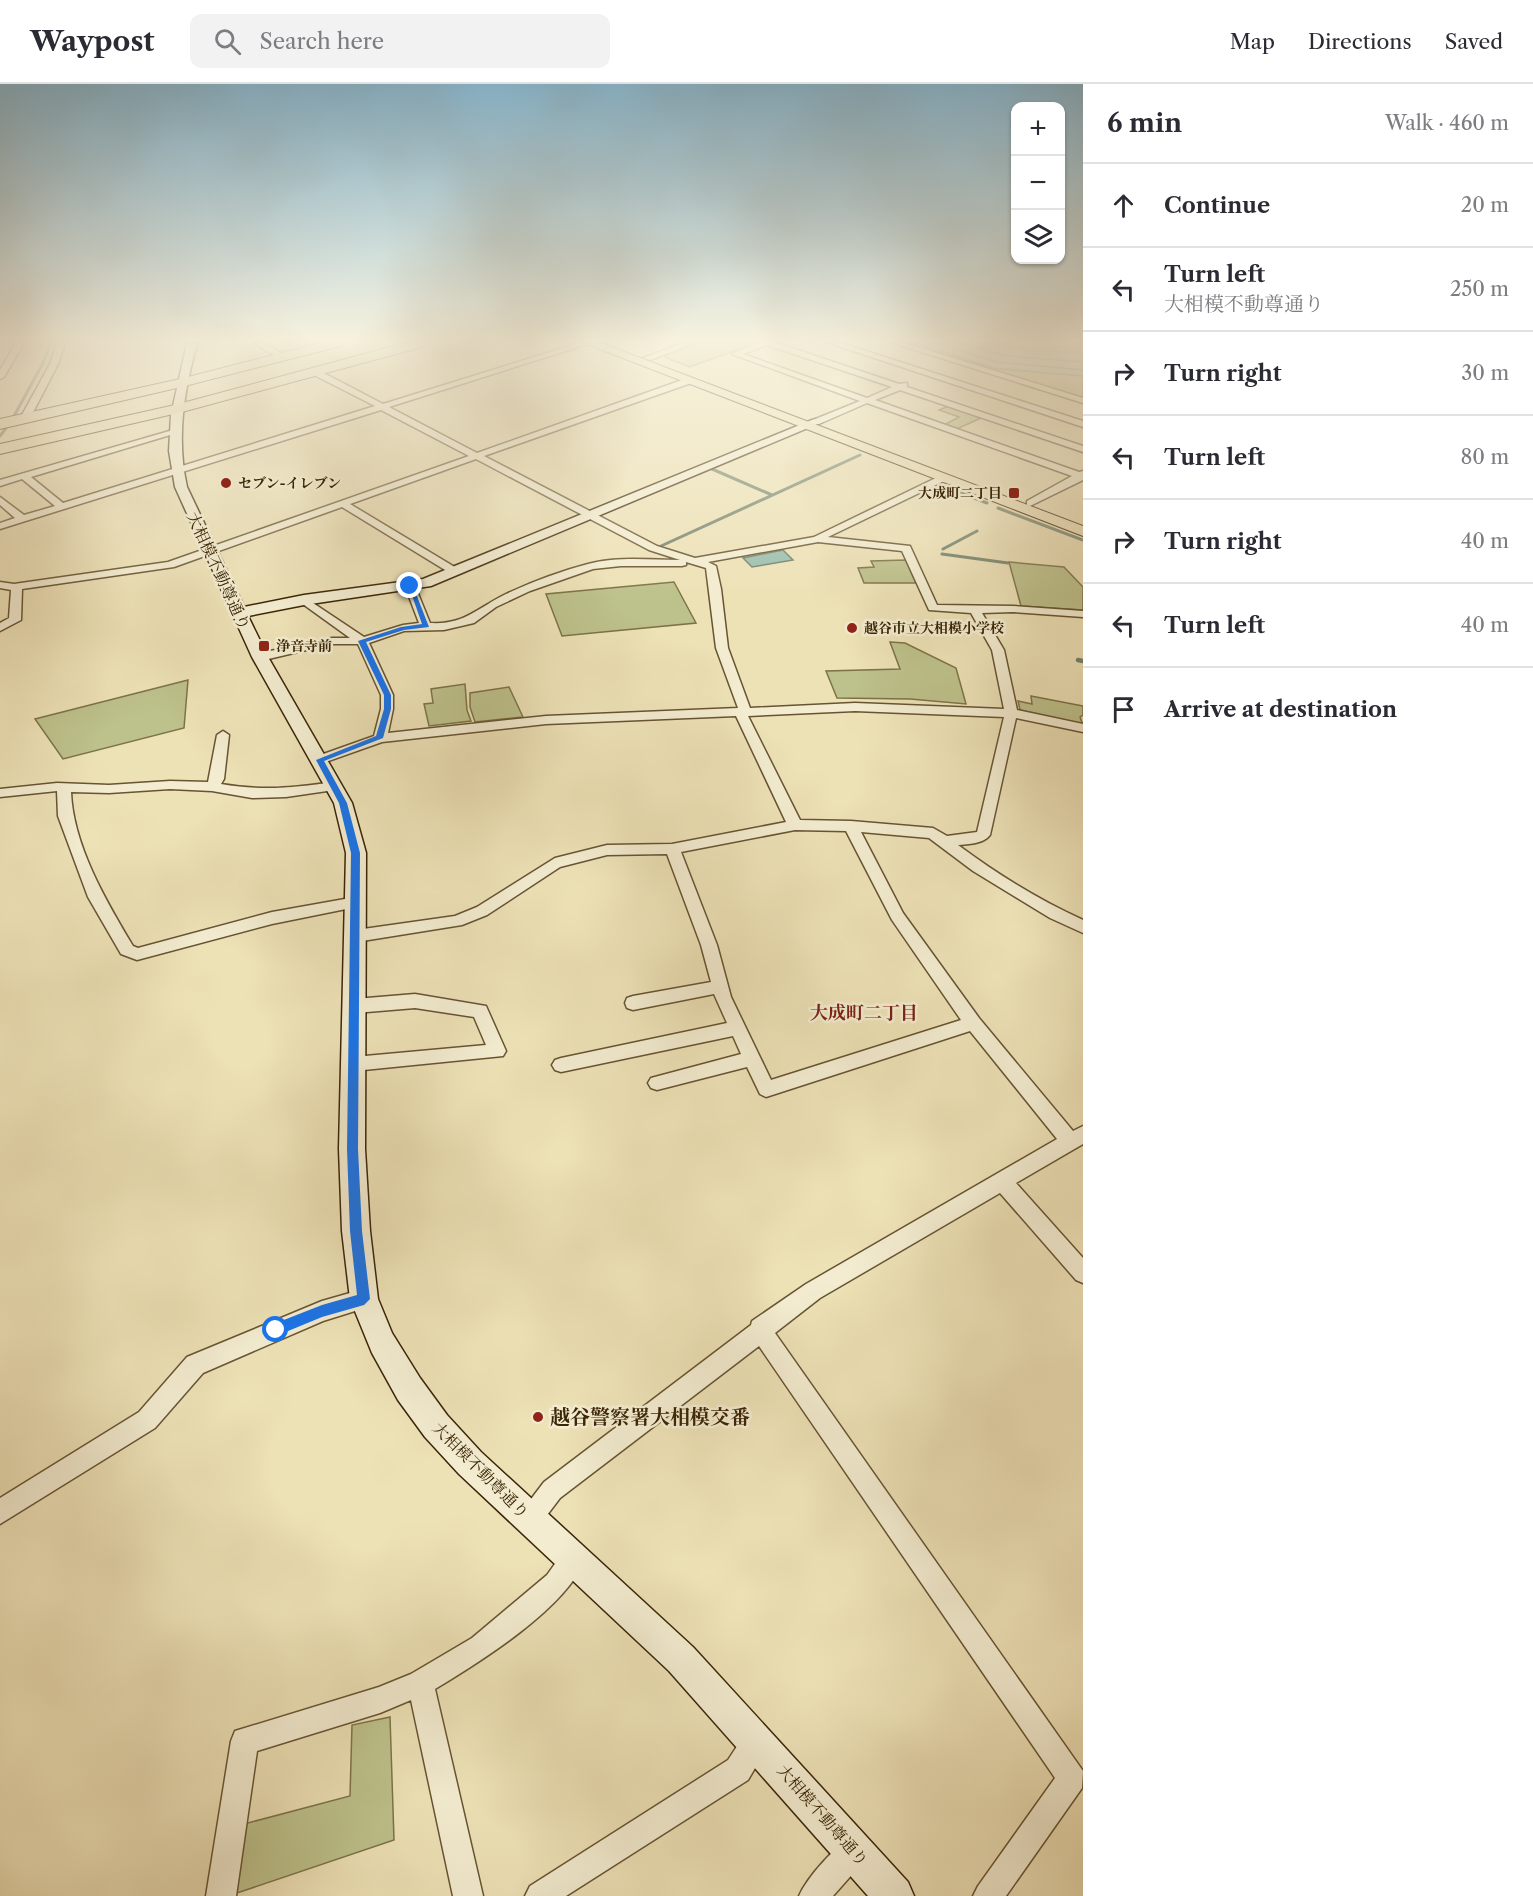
<!DOCTYPE html>
<html lang="en">
<head>
<meta charset="utf-8">
<style>
  :root { --surface:#fff; --page:#f2f2f3; --text:#2b2b33; --muted:#7c7c81; --line:#e1e1e2 }
  body { margin:0; font-family:"Libre Caslon Text","Noto Serif JP",serif; background:var(--page); color:var(--text) }
  .controls { position:absolute; right:18px; top:18px; display:grid; overflow:hidden; border-radius:12px; box-shadow:0 2px 4px #0004 }
  .controls button { width:54px; height:54px; display:grid; place-items:center; padding:0; border:0; border-bottom:2px solid var(--line); background:var(--surface); color:var(--text); font:30px sans-serif }
  .stop { position:absolute; width:18px; height:18px; margin:-14px; border:4px solid #1a73e8; border-radius:50%; background:#fff }
  .stop.end { background:#1a73e8; border-color:#fff; box-shadow:0 2px 6px #0008 }
  .list { margin:0; padding:0; list-style:none }
  h2 { display:flex; justify-content:space-between; align-items:center; height:78px; margin:0; padding:0 24px; font-size:26px }
  h2 small { font-size:20px; font-weight:400; color:var(--muted) }
  .list li { display:grid; grid-template-columns:39px 1fr auto; gap:18px; align-items:center; box-sizing:border-box; height:84px; padding:0 24px; border-top:2px solid var(--line) }
  .list b { display:block; font-size:22px; white-space:nowrap }
  .list p { margin:0; font-size:20px; white-space:nowrap; color:var(--muted) }
  .list em { font-size:20px; font-style:normal; color:var(--muted) }
  .icon { flex:none; width:33px; height:33px; fill:none; stroke:currentColor; stroke-width:2; stroke-linecap:round; stroke-linejoin:round }
  .map { position:relative; flex:none; width:1083px; height:1812px; overflow:hidden }
  header { display:flex; align-items:center; gap:36px; box-sizing:border-box; height:84px; padding:0 30px; background:var(--surface); border-bottom:2px solid var(--line) }
  header strong { font-size:28px }
  nav { display:flex; gap:33px; margin-inline-start:auto; font-size:21px }
  .search { width:420px; height:54px; background:var(--page); display:flex; align-items:center; gap:15px; box-sizing:border-box; padding:0 21px; border-radius:12px; color:var(--muted); font-size:22px }
  main { display:flex }
  aside { flex:1; background:var(--surface) }
  .map>svg:first-child { display:block }
  .green { fill:#bdc18b; stroke:#7c7348; stroke-width:1.5 }
  .water { fill:#99beae; stroke:#73816b; stroke-width:1.5 }
  .lines { fill:none; stroke-linecap:round; stroke-linejoin:round }
  .shore { stroke:#6a725a; stroke-width:1.5 }
  .stream-far1 { stroke:#73816b; stroke-width:3 }
  .stream { stroke:#73816b; stroke-width:4.5 }
  .street-casing { stroke:#675432; stroke-width:3 }
  .secondary-casing { stroke:#3a2506; stroke-width:3 }
  .primary-casing { stroke:#3a2506; stroke-width:2 }
  .highway-casing { stroke:#3a2506; stroke-width:2 }
  .street { fill:#f3ecd0; fill-rule:evenodd }
  .secondary { fill:#f3ecd0; fill-rule:evenodd }
  .primary { fill:#ede1b6; fill-rule:evenodd }
  .highway { fill:#ede1b6; fill-rule:evenodd }
  .route { fill:#1a73e8 }
  .poi-dot { fill:#8f2418; stroke:#f3ecd0; stroke-width:2 }
  .labels { text-anchor:middle; dominant-baseline:central; stroke-width:5; stroke-linejoin:round; paint-order:stroke }
  .far-poi-label { font-size:14px; font-weight:bold; fill:#3a2506; stroke:#f3ecd0; text-anchor:start }
  .street-label { font-size:16px; fill:#3a2506; stroke:#f3ecd0 }
  .neighbourhood-label { font-size:18px; font-weight:bold; fill:#7a1f14; stroke:#f3ecd0 }
  .near-poi-label { font-size:20px; font-weight:bold; fill:#3a2506; stroke:#f3ecd0; text-anchor:start }
</style>
</head>
<body>
<header>
<strong>Waypost</strong>
<div class="search"><svg class="icon" aria-label="search" viewBox="0 0 24 24"><circle cx="10" cy="10" r="6"/><path d="M15 15l6 6"/></svg>Search here</div>
<nav><a>Map</a><a>Directions</a><a>Saved</a></nav>
</header>
<main>
<div class="map">
<svg width="1083" height="1812" viewBox="0 0 1083 1812">
  <rect width="100%" height="100%" fill="#ede1b6"/>
  <filter id="stains"><feTurbulence type="fractalNoise" baseFrequency=".00333" numOctaves="4"/><feColorMatrix values="0 0 0 0 .2 0 0 0 0 .09 0 0 0 0 .02 0 0 0 .5 -.17"/></filter>
  <radialGradient id="worn" r=".72"><stop offset=".6" stop-color="#630" stop-opacity="0"/><stop offset="1" stop-color="#630" stop-opacity=".3"/></radialGradient>
  <path class="green" d="M 698,259 L 756,259 L 690,283 L 666,274 L 664,271 Z
    M 904,259 L 916,259 L 997,285 L 1083,292 L 1083,315 Z
    M 949,322 L 983,333 L 957,345 L 944,341 L 959,333 L 939,326 Z
    M 906,476 L 916,499 L 864,499 L 858,484 L 874,483 L 871,477 Z
    M 1009,478 L 1064,483 L 1083,503 L 1083,526 L 1021,522 Z
    M 674,498 L 696,539 L 562,552 L 546,510 Z
    M 890,558 L 905,559 L 956,584 L 966,620 L 910,615 L 837,614 L 826,587 L 900,585 Z
    M 188,596 L 184,644 L 63,675 L 35,635 Z
    M 465,600 L 467,626 L 471,637 L 429,642 L 424,620 L 433,619 L 431,605 Z
    M 509,603 L 523,633 L 475,638 L 470,623 L 470,609 Z
    M 1031,612 L 1083,622 L 1083,631 L 1080,633 L 1083,641 L 1020,626 L 1018,617 L 1032,620 Z
    M 390,1633 L 394,1756 L 237,1809 L 244,1740 L 350,1712 L 352,1641 Z"/>
  <path class="water" d="M 916,259 L 1083,259 L 1083,292 L 995,284 Z
    M 783,466 L 793,476 L 752,483 L 743,474 Z"/>
  <g class="lines">
    <path class="shore" d="M 936,259 L 997,278 L 1083,286
      M 961,259 L 1007,272 L 1083,278
      M 990,259 L 1008,264 L 1083,269"/>
    <path class="stream-far1" d="M 14,332 L 43,279 L 51,259
      M 0,352 L 9,340
      M 712,385 L 772,411
      M 940,401 L 987,419
      M 998,424 L 1083,456
      M 661,462 L 860,371
      M 943,465 L 977,447
      M 942,470 L 1008,479"/>
    <path class="stream" d="M 1078,576 L 1083,577"/>
    <defs>
      <path id="street" d="M 16,259 L 24,259 L 4,293 L 0,295 L 0,286 Z
        M 57,259 L 65,259 L 58,280 L 30,334 L 23,336 L 22,331 L 50,280 Z
        M 254,259 L 264,259 L 288,273 L 281,275 Z
        M 579,259 L 591,259 L 389,323 L 477,369 L 685,295 L 691,295 L 691,299 L 484,372 L 657,462 L 695,474 L 814,453 L 940,392 L 946,392 L 946,396 L 828,453 L 910,462 L 937,521 L 1013,522 L 1083,527 L 1083,533 L 1013,528 L 982,529 L 1004,566 L 1017,626 L 1083,640 L 1083,648 L 1016,634 L 990,751 C 983,760 969,760 958,761 C 997,790 1039,816 1083,836 L 1083,849 L 1050,834 L 973,787 L 929,754 L 861,748 L 903,829 L 979,934 L 1073,1047 L 1083,1042 L 1083,1060 L 1016,1099 L 1083,1174 L 1083,1199 L 1076,1196 L 1000,1109 L 820,1214 L 775,1249 L 1083,1687 L 1082,1704 L 1006,1812 L 973,1812 L 978,1802 L 1055,1694 L 759,1262 L 560,1414 L 538,1443 L 530,1447 L 522,1443 L 518,1435 L 522,1427 L 544,1398 L 751,1241 L 752,1237 L 806,1200 L 1057,1055 L 970,947 L 766,1013 L 760,1010 L 747,983 L 657,1006 L 651,1004 L 648,999 L 651,994 L 741,970 L 733,952 L 561,988 L 555,986 L 552,981 L 555,976 L 561,974 L 727,939 L 714,910 L 633,926 L 627,924 L 625,919 L 627,914 L 633,912 L 711,898 L 701,861 L 667,770 L 607,771 L 560,783 L 487,831 L 462,841 L 356,858 L 350,856 L 348,852 L 350,848 L 356,846 L 455,832 L 477,823 L 555,774 L 607,761 L 672,760 L 786,738 L 736,632 L 546,640 L 382,658 L 320,680 L 313,676 L 315,673 L 374,652 L 381,625 L 381,611 L 358,560 L 332,560 L 260,577 L 254,573 L 256,570 L 332,554 L 350,554 L 300,518 L 300,514 L 304,513 L 364,553 L 403,541 L 419,539 L 405,502 L 410,499 L 415,502 L 430,539 C 465,541 477,524 506,510 C 532,498 561,487 588,480 C 617,472 651,476 680,476 L 649,466 L 476,375 L 350,420 L 458,485 L 458,489 L 450,489 L 342,423 L 174,483 L 22,505 L 21,536 L 0,547 L 0,539 L 9,534 L 11,506 L 0,504 L 0,498 L 14,500 L 168,478 L 469,372 L 381,326 L 0,445 L 0,439 L 15,434 L 0,421 L 0,413 L 24,431 L 55,422 L 22,395 L 0,402 L 0,396 L 173,346 L 180,348 L 31,393 L 63,419 L 375,322 L 312,290 L 312,286 L 318,286 L 383,320 ZM 818,458 L 902,467 L 929,526 L 971,529 L 992,566 L 1004,625 L 855,619 L 750,624 L 728,564 L 721,505 L 716,482 L 708,478 ZM 686,478 L 706,484 L 716,564 L 738,624 L 546,632 L 388,649 L 393,625 L 393,611 L 369,559 L 404,547 L 444,546 L 474,539 L 496,523 L 530,507 L 593,485 L 621,482 L 682,482 L 686,481 ZM 855,627 L 1004,633 L 977,748 L 947,752 L 933,744 L 851,737 L 800,736 L 748,632 ZM 795,746 L 846,747 L 892,836 L 961,936 L 771,996 L 731,913 L 717,861 L 681,768 Z
        M 683,259 L 695,259 L 650,276 L 643,274 Z
        M 757,259 L 777,259 L 899,300 L 907,299 L 907,303 L 1083,362 L 1083,368 L 900,306 L 875,316 L 1079,388 L 1083,387 L 1083,396 L 1030,422 L 1027,421 L 1027,417 L 1072,392 L 867,319 L 819,340 L 813,340 L 813,336 L 860,317 L 732,270 ZM 767,261 L 892,303 L 867,314 L 743,270 Z
        M 829,259 L 841,259 L 1083,337 L 1083,343 Z
        M 893,259 L 905,259 L 1083,314 L 1083,319 Z
        M 223,647 L 229,651 L 224,695 L 221,700 C 263,707 292,704 334,698 L 341,702 L 334,706 L 286,713 L 252,714 L 212,707 L 170,705 L 109,709 L 71,708 C 73,761 106,817 133,862 L 138,864 L 272,828 L 356,813 L 361,814 L 364,818 L 361,822 L 356,823 L 272,840 L 137,876 L 121,870 L 88,813 L 58,732 L 57,707 L 0,713 L 0,705 L 57,699 L 109,701 L 170,697 L 208,698 L 217,651 Z
        M 415,910 L 486,922 L 506,967 L 503,972 L 354,987 L 348,985 L 345,980 L 348,975 L 354,973 L 486,961 L 474,933 L 415,924 L 355,929 L 349,927 L 347,922 L 349,917 L 355,915 Z
        M 364,1205 L 371,1208 L 374,1215 L 371,1222 L 323,1237 L 203,1289 L 155,1344 L 0,1440 L 0,1414 L 139,1328 L 187,1273 L 322,1217 Z
        M 573,1464 L 582,1467 L 585,1476 C 565,1525 480,1578 435,1605 L 483,1812 L 453,1812 L 411,1616 L 380,1629 L 257,1667 L 236,1812 L 206,1812 L 231,1657 L 235,1647 L 379,1603 L 411,1590 L 472,1554 L 547,1491 L 564,1467 Z
        M 757,1643 L 767,1647 L 771,1657 L 748,1696 L 566,1812 L 525,1812 L 530,1802 L 728,1676 L 747,1647 Z
        M 854,1753 L 864,1757 L 868,1767 L 864,1777 L 833,1812 L 799,1812 C 807,1794 836,1760 854,1753 Z"/>
      <path id="secondary" d="M 187,259 L 197,259 C 184,307 176,354 187,403 L 244,523 L 304,511 L 423,495 L 812,336 L 816,335 L 822,338 L 431,502 L 304,521 L 248,532 L 268,573 L 352,719 L 366,769 L 365,1065 L 370,1147 L 378,1215 L 392,1249 L 420,1294 L 447,1331 L 481,1368 L 693,1563 L 908,1798 L 914,1812 L 868,1812 L 669,1587 L 459,1390 L 425,1353 L 398,1316 L 372,1269 L 350,1215 L 342,1147 L 339,1065 L 346,769 L 334,719 L 252,573 L 175,403 L 169,367 L 171,331 Z"/>
      <path id="primary" d="M 584,259 L 601,259 L 1083,442 L 1083,452 Z"/>
      <path id="highway" d="M 320,259 L 343,259 L 341,262 L 181,303 L 0,345 L 0,335 L 180,295 Z
        M 405,259 L 428,259 L 426,262 L 182,328 L 0,370 L 0,360 L 175,321 Z"/>
    </defs>
    <use href="#street" class="street-casing"/>
    <use href="#secondary" class="secondary-casing"/>
    <use href="#primary" class="primary-casing"/>
    <use href="#highway" class="highway-casing"/>
    <use href="#street" class="street"/>
    <use href="#secondary" class="secondary"/>
    <use href="#primary" class="primary"/>
    <use href="#highway" class="highway"/>
  </g>
  <linearGradient id="sky" x2="0" y2="1"><stop stop-color="#88b8d1"/><stop offset="0.5" stop-color="#f7f2de"/><stop offset="1" stop-color="#f7f2de" stop-opacity="0"/></linearGradient>
  <rect width="1083" height="513" fill="url(#sky)"/>
  <path class="route" d="M 408,500 L 413,502 L 429,543 L 404,546 L 366,558 L 391,611 L 391,625 L 383,654 L 324,677 L 347,719 L 360,769 L 358,1065 L 362,1147 L 370,1215 L 364,1221 L 322,1233 L 276,1252 L 271,1250 L 269,1246 L 271,1241 L 322,1221 L 357,1211 L 350,1147 L 347,1065 L 351,769 L 339,719 L 316,676 L 376,652 L 384,625 L 384,611 L 358,557 L 401,543 L 422,540 Z"/>
  <g class="poi-dot">
    <circle cx="226" cy="399" r="6"/>
    <rect x="1008" y="403" width="12" height="12" rx="3"/>
    <circle cx="852" cy="544" r="6"/>
    <rect x="258" y="556" width="12" height="12" rx="3"/>
    <circle cx="538" cy="1333" r="6"/>
  </g>
  <g class="labels">
    <g class="far-poi-label">
      <text x="238" y="399">セブン-イレブン</text>
      <text x="1002" y="409" text-anchor="end">大成町二丁目</text>
      <text x="864" y="544">越谷市立大相模小学校</text>
      <text x="276" y="562">浄音寺前</text>
    </g>
    <g class="street-label">
      <text transform="translate(219 487) rotate(65)">大相模不動尊通り</text>
      <text transform="translate(481 1386) rotate(45)">大相模不動尊通り</text>
      <text transform="translate(823 1731) rotate(49)">大相模不動尊通り</text>
    </g>
    <g class="neighbourhood-label">
      <text x="864" y="929">大成町二丁目</text>
    </g>
    <g class="near-poi-label">
      <text x="550" y="1333">越谷警察署大相模交番</text>
    </g>
  </g>
  <rect width="100%" height="100%" filter="url(#stains)"/>
  <rect width="100%" height="100%" fill="url(#worn)"/>
</svg>
<div class="controls">
<button>+</button>
<button>−</button>
<button><svg class="icon" aria-label="layers" viewBox="0 0 24 24"><path d="M12 4l9 5-9 5-9-5zM3 14l9 5 9-5"/></svg></button>
</div>
<div class="stop" style="left:276px;top:1246px"></div>
<div class="stop end" style="left:410px;top:502px"></div>
</div>
<aside>
<h2>6 min<small>Walk · 460 m</small></h2>
<ul class="list">
<li><svg class="icon" aria-label="ahead" viewBox="0 0 24 24"><path d="M12 20V5M6 11l6-6 6 6"/></svg><div><b>Continue</b></div><em>20 m</em></li>
<li><svg class="icon" aria-label="left" viewBox="0 0 24 24"><path d="M17 20v-9H6M10 6l-5 5 5 5"/></svg><div><b>Turn left</b><p>大相模不動尊通り</p></div><em>250 m</em></li>
<li><svg class="icon" aria-label="right" viewBox="0 0 24 24"><path d="M7 20v-9h11M14 6l5 5-5 5"/></svg><div><b>Turn right</b></div><em>30 m</em></li>
<li><svg class="icon" aria-label="left" viewBox="0 0 24 24"><path d="M17 20v-9H6M10 6l-5 5 5 5"/></svg><div><b>Turn left</b></div><em>80 m</em></li>
<li><svg class="icon" aria-label="right" viewBox="0 0 24 24"><path d="M7 20v-9h11M14 6l5 5-5 5"/></svg><div><b>Turn right</b></div><em>40 m</em></li>
<li><svg class="icon" aria-label="left" viewBox="0 0 24 24"><path d="M17 20v-9H6M10 6l-5 5 5 5"/></svg><div><b>Turn left</b></div><em>40 m</em></li>
<li><svg class="icon" aria-label="arrive" viewBox="0 0 24 24"><path d="M6 21V4h12l-3 4 3 4H6"/></svg><div><b>Arrive at destination</b></div></li>
</ul>
</aside>
</main>
</body>
</html>
